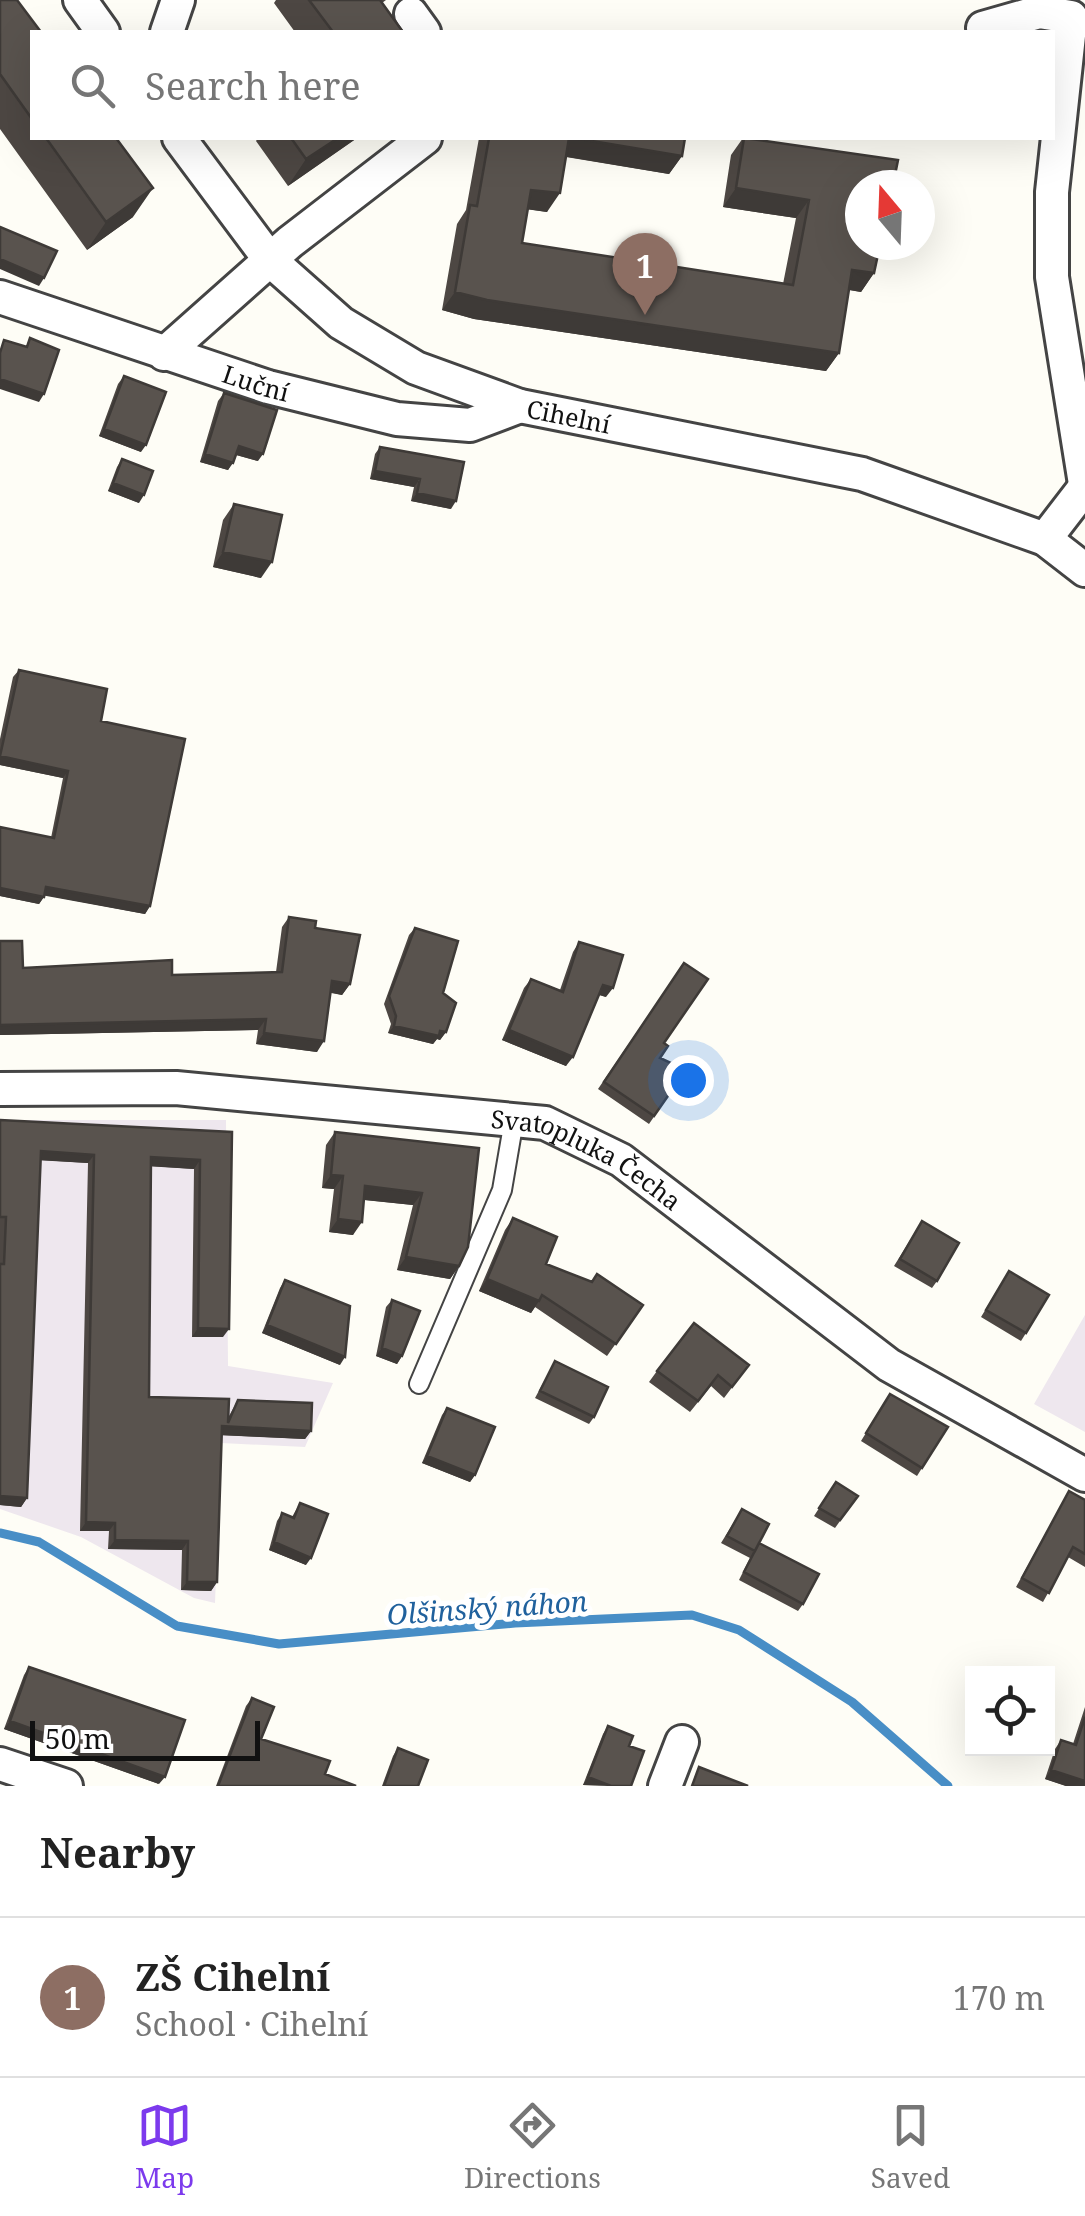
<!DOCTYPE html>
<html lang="en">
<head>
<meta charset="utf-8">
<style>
  :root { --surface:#fff; --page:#f2f2f2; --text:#222; --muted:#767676; --line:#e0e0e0; --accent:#7c3aed }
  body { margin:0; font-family:"Noto Serif",serif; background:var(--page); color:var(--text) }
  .controls { position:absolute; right:30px; bottom:30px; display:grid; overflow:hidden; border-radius:0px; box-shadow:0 10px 40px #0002 }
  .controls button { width:90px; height:90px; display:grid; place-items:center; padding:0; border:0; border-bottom:2px solid var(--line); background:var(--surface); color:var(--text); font:50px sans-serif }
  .compass { position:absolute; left:845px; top:170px; width:90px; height:90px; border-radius:50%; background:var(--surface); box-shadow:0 10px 40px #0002; rotate:341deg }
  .scale { position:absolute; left:30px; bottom:25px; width:230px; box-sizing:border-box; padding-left:10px; border:5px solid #111; border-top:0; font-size:28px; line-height:35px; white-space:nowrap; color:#111; -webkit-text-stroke:8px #fff; paint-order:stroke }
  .you { position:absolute; left:688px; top:1080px; width:35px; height:35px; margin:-25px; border:8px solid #fff; border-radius:50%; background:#1a73e8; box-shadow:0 0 0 15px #1a73e833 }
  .badge { display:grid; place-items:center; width:65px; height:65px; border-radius:50%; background:var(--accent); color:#fff; font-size:32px; font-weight:700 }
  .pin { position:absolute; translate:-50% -82px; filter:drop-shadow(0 2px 5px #0008) }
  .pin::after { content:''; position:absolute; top:52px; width:35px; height:30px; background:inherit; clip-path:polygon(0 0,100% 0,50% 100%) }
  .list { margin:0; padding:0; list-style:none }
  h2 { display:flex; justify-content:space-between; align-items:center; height:130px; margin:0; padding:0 40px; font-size:42px }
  h2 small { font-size:32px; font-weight:400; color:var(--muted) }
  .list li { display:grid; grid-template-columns:65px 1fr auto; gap:30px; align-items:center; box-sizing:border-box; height:160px; padding:0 40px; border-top:2px solid var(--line) }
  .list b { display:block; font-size:38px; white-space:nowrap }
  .list p { margin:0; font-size:32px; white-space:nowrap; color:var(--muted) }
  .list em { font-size:32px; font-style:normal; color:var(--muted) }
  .icon { flex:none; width:55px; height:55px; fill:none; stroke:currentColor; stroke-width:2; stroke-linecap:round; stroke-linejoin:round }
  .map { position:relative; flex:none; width:1085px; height:1786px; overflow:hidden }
  .search { position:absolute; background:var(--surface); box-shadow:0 10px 40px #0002; left:30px; right:30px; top:30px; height:110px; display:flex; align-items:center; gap:25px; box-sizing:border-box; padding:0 35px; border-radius:0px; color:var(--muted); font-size:38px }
  .sheet { height:290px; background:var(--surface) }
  nav { display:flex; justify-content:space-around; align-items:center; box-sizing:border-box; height:140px; border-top:2px solid var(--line); background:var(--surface); font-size:28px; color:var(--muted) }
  nav a { display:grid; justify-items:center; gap:5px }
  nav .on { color:var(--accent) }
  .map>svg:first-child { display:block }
  .industrial { fill:#eee7ee }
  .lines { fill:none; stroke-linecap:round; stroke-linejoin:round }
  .stream { stroke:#488ec6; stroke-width:9 }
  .lane-casing { stroke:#444; stroke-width:22 }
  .street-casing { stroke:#444; stroke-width:38 }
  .lane { stroke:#fff; stroke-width:18 }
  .street { stroke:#fff; stroke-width:32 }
  .wall { fill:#4d4743 }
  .shaded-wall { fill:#3e3a37 }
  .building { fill:#59534e; stroke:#3e3a37; stroke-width:2.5 }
  .labels { text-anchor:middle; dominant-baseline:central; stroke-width:10; stroke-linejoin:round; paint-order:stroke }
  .street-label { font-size:25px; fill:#111; stroke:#fff }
  .water-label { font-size:28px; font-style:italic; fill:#20619d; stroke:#fff }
</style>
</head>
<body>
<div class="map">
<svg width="1085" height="1786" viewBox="0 0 1085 1786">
  <rect width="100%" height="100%" fill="#fefdf6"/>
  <path class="industrial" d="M 0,1120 L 226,1120 L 228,1366 L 333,1383 L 305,1447 L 221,1443 L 215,1603 L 194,1598 L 81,1537 L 0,1509 Z
    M 1085,1315 L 1085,1432 L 1034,1404 Z"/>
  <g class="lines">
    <path class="stream" d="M 0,1533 L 39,1542 L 177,1626 L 279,1644 L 515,1623 L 692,1615 L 739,1630 L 852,1702 L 948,1786"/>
    <defs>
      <path id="lane" d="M 419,1384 L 502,1190 L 514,1120"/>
      <g id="street">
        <path d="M 80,0 L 103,32"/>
        <path d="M 411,14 L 424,32"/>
        <path d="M 983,28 L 1039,12 L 1071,17 L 1052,192 L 1052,277 L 1085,484"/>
        <path d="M 167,32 L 178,0"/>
        <path id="s1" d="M 179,138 L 270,260 L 341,323 L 416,368 L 520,406 L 862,474 L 1045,539 L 1085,570"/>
        <path id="s2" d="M 0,297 L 268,387 L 397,419 L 470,425 L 520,406"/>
        <path d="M 164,354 L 290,242 L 425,138"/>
        <path d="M 1045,539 L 1085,487"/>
        <path id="s3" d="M 0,1089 L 176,1088 L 545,1123 L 621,1160 L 889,1365 L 1085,1475"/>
        <path d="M 0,1764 L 66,1786"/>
        <path d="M 665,1786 L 682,1742"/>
      </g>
    </defs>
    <use href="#lane" class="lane-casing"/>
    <use href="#street" class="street-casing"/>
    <use href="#lane" class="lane"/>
    <use href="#street" class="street"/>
  </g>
  <path class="wall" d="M 0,0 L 32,32 L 32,138 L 116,138 L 133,217 L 87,250 L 0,129 Z
    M 276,0 L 386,0 L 382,3 L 403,32 L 295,32 L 274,3 Z
    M 258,138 L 357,138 L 288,186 L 256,141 Z
    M 479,138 L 685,138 L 682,156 L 669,174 L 566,157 L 547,212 L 527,209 L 522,243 L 783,284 L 796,218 L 723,207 L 731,155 L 743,138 L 750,138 L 874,273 L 861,292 L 849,290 L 839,353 L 826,371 L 474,319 L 442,310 L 457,224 L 466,210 Z
    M 124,376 L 141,452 L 99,436 L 118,384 Z
    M 224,393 L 258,461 L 236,455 L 228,470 L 200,462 L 218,401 Z
    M 380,447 L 451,509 L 411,501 L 414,487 L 370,479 L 375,454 Z
    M 122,459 L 139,503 L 108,491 L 117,467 Z
    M 234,504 L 261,578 L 213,567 L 223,520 Z
    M 19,670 L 101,721 L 150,906 L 145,914 L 45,895 L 39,904 L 0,896 L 0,827 L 51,838 L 63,778 L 0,765 L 0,739 L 13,677 Z
    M 289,917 L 315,928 L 350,984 L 342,995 L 331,993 L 317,1052 L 256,1044 L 258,1030 L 0,1035 L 0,941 L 23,968 L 172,975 L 276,972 L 282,927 Z
    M 415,928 L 443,993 L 446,1032 L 440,1040 L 437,1039 L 433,1044 L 388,1033 L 391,1024 L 384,1004 L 409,935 Z
    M 579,942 L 606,997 L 599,995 L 566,1066 L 502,1040 L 524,988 L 531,979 L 560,990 L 573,952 Z
    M 684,963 L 660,1058 L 686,1070 L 649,1124 L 598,1089 Z
    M 0,1120 L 232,1132 L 223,1337 L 192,1337 L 194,1169 L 151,1166 L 149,1397 L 229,1416 L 238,1400 L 311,1431 L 305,1439 L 222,1435 L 217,1582 L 211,1591 L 181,1590 L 182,1550 L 108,1549 L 109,1531 L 80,1531 L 88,1163 L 41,1160 L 27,1498 L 21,1507 L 0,1505 Z
    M 335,1132 L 479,1148 L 459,1266 L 450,1279 L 397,1270 L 413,1205 L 364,1200 L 353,1235 L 329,1232 L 334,1189 L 322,1188 L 326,1145 Z
    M 513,1218 L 546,1264 L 643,1305 L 607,1356 L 535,1307 L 531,1313 L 479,1291 L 505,1230 Z
    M 922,1221 L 937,1281 L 932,1288 L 894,1266 Z
    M 1004,1279 L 1026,1333 L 1021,1341 L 981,1317 Z
    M 285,1280 L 340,1365 L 262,1333 L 280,1288 Z
    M 392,1300 L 402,1356 L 397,1364 L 376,1356 L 386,1307 Z
    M 555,1361 L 594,1417 L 589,1424 L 535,1398 Z
    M 749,1365 L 724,1398 L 711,1386 L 690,1412 L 649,1382 L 657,1371 Z
    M 890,1394 L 922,1468 L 917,1476 L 861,1441 Z
    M 447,1408 L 475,1475 L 470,1482 L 422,1463 L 442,1415 Z
    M 836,1482 L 858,1496 L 835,1528 L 814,1516 Z
    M 1069,1491 L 1085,1500 L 1085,1567 L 1068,1557 L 1043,1602 L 1016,1587 Z
    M 300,1503 L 306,1565 L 269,1550 L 277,1521 L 282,1513 L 292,1517 Z
    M 742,1509 L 759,1543 L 803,1604 L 798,1611 L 739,1580 L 750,1558 L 721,1543 Z
    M 29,1667 L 159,1784 L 4,1729 L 24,1675 Z
    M 252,1698 L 261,1739 L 325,1774 L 356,1786 L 216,1786 L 246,1706 Z
    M 1085,1707 L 1085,1786 L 1066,1786 L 1045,1779 L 1055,1749 L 1061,1740 L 1073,1744 Z
    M 608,1726 L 629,1746 L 631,1786 L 583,1785 L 603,1734 Z
    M 398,1748 L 418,1786 L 382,1786 L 393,1756 Z"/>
  <path class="shaded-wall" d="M 338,138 L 357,138 L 288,186 L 306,159 Z
    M 569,138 L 682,156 L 669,174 L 556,155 Z
    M 153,188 L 133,217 L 87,250 L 106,222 Z
    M 736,188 L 809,200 L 796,218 L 723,207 Z
    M 531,190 L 560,193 L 547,212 L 518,208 Z
    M 0,259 L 44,278 L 39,286 L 0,269 Z
    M 852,270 L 874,273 L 861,292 L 839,288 Z
    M 455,292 L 839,353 L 826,371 L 474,319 L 442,310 Z
    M 0,379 L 44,394 L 39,402 L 0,389 Z
    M 104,429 L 146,445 L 141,452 L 99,436 Z
    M 239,446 L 263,454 L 258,461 L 233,454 Z
    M 205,454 L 233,463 L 228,470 L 200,462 Z
    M 375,471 L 420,479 L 414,487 L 370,479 Z
    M 113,483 L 144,495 L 139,503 L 108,491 Z
    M 417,493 L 456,501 L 451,509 L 411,501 Z
    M 223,552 L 272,562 L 261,578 L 213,567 Z
    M 0,756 L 68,771 L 63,778 L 0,765 Z
    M 46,887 L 150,906 L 145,914 L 41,895 Z
    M 0,888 L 44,897 L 39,904 L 0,896 Z
    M 332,981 L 350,984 L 342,995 L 325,991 Z
    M 603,985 L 613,988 L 606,997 L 597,994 Z
    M 266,1019 L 258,1030 L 0,1035 L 0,1025 Z
    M 394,1026 L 440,1031 L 446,1032 L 440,1040 L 437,1039 L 433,1044 L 388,1033 Z
    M 509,1030 L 573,1057 L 566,1066 L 502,1040 Z
    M 264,1033 L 324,1041 L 317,1052 L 256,1044 Z
    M 41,1151 L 94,1155 L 88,1163 L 35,1160 Z
    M 151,1157 L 200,1160 L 194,1169 L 145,1166 Z
    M 331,1175 L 343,1176 L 334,1189 L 322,1188 Z
    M 365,1186 L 422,1193 L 413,1205 L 356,1199 Z
    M 338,1219 L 362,1222 L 353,1235 L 329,1232 Z
    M 406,1257 L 459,1266 L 450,1279 L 397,1270 Z
    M 487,1279 L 539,1301 L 531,1313 L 479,1291 Z
    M 267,1325 L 345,1357 L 340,1365 L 262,1333 Z
    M 198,1328 L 229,1329 L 223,1337 L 192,1337 Z
    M 382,1348 L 402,1356 L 397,1364 L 376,1356 Z
    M 222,1426 L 311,1431 L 305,1439 L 216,1435 Z
    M 427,1456 L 475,1475 L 470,1482 L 422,1463 Z
    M 0,1496 L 27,1498 L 21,1507 L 0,1505 Z
    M 86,1522 L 115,1523 L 109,1531 L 80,1531 Z
    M 115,1540 L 188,1541 L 182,1550 L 108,1549 Z
    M 274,1542 L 311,1558 L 306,1565 L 269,1550 Z
    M 187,1582 L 217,1582 L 211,1591 L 181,1590 Z
    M 10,1721 L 165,1777 L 159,1784 L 4,1729 Z
    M 1051,1770 L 1085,1781 L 1085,1786 L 1066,1786 L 1045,1779 Z
    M 588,1777 L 611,1786 L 583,1785 Z"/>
  <path class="building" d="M 0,0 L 17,0 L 41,32 L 32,32 L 32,119 L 0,74 Z
    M 309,0 L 380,0 L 403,32 L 333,32 Z
    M 46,138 L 116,138 L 153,188 L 106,222 Z
    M 291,138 L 338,138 L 306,159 Z
    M 489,138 L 569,138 L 560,193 L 531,190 L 522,243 L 793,285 L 809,200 L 736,188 L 744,138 L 898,160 L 893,185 L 860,185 L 860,245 L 880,245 L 874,273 L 852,270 L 839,353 L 487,300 L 455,292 L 470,205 L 477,206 Z
    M 574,138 L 685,138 L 682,156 Z
    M 0,227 L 57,251 L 44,278 L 0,259 Z
    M 30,338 L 59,350 L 44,394 L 0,379 L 0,353 L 4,340 L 27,347 Z
    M 124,376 L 166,392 L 146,445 L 104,429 Z
    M 224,393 L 277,410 L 263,454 L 239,446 L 233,463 L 205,454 Z
    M 380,447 L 464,462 L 456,501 L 417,493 L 420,479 L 375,471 Z
    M 122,459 L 153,471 L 144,495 L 113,483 Z
    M 234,504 L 282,515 L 272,562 L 223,552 Z
    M 19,670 L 107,689 L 101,721 L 185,739 L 150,906 L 46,887 L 44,897 L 0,888 L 0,827 L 54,838 L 68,771 L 0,756 Z
    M 289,917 L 316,921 L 315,928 L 360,935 L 350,984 L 332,981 L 324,1041 L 264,1033 L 266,1019 L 0,1025 L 0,941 L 22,941 L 23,968 L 172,960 L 172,975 L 282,972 Z
    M 415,928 L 458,941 L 443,993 L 456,1003 L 446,1032 L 440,1031 L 439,1036 L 394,1026 L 396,1016 L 389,996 Z
    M 579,942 L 623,955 L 613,988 L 603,985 L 573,1057 L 509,1030 L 531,979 L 563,992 Z
    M 684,963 L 708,979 L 664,1043 L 668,1046 L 660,1058 L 686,1070 L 654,1116 L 604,1082 Z
    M 0,1120 L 232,1132 L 229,1329 L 198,1328 L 200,1160 L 151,1157 L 149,1397 L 229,1399 L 228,1423 L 238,1400 L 312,1403 L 311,1431 L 222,1426 L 217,1582 L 187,1582 L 188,1541 L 115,1540 L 115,1523 L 86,1522 L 94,1155 L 41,1151 L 27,1498 L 0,1496 L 0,1264 L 4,1264 L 6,1217 L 0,1217 Z
    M 335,1132 L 479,1148 L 468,1247 L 459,1266 L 406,1257 L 422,1193 L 365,1186 L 362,1222 L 338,1219 L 343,1176 L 331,1175 Z
    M 513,1218 L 557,1237 L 546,1264 L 592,1282 L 597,1274 L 643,1305 L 616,1344 L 542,1295 L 539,1301 L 487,1279 Z
    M 922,1221 L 959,1243 L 937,1281 L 900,1259 Z
    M 1009,1271 L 1049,1295 L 1026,1333 L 986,1310 Z
    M 285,1280 L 350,1306 L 345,1357 L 267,1325 Z
    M 392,1300 L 420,1311 L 402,1356 L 382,1348 Z
    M 694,1323 L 749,1365 L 732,1387 L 718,1375 L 698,1401 L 657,1371 Z
    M 555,1361 L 608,1387 L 594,1417 L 540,1391 Z
    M 890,1394 L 948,1427 L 922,1468 L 866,1433 Z
    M 447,1408 L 495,1427 L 475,1475 L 427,1456 Z
    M 836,1482 L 858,1496 L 840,1520 L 819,1508 Z
    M 1069,1491 L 1085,1500 L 1085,1554 L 1073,1547 L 1049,1593 L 1022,1578 Z
    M 300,1503 L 328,1514 L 311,1558 L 274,1542 L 282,1513 L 294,1518 Z
    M 742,1509 L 769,1524 L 755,1551 L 727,1536 Z
    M 759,1543 L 819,1574 L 803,1604 L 744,1572 Z
    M 29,1667 L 185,1720 L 165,1777 L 10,1721 Z
    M 252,1698 L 274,1707 L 261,1739 L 330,1761 L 325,1774 L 356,1786 L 218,1786 Z
    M 1085,1717 L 1085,1781 L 1051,1770 L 1061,1740 L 1076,1745 Z
    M 608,1726 L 633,1736 L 629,1746 L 644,1751 L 631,1786 L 611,1786 L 588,1777 Z
    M 398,1748 L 428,1760 L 418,1786 L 384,1786 Z
    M 699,1767 L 748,1786 L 692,1786 Z"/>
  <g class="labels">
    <g class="street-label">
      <text stroke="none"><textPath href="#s2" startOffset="270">Luční</textPath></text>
      <text stroke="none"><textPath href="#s1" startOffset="495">Cihelní</textPath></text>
      <text stroke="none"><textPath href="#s3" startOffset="598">Svatopluka Čecha</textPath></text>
    </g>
    <g class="water-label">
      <text transform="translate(487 1607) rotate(-4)">Olšinský náhon</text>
    </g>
  </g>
</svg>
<div class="controls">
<button><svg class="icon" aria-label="locate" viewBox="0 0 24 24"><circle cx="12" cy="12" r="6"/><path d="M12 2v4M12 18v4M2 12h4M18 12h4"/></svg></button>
</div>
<svg class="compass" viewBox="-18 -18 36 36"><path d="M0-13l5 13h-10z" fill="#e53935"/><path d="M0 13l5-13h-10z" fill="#767676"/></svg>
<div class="scale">50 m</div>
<div class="you"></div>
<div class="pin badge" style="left:645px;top:315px;background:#8d6e63">1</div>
<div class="search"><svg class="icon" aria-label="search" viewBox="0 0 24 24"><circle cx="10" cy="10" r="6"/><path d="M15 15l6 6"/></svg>Search here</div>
</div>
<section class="sheet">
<h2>Nearby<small></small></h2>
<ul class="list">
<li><span class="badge" style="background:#8d6e63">1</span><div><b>ZŠ Cihelní</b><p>School · Cihelní</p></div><em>170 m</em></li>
</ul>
</section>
<nav>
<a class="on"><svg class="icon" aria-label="map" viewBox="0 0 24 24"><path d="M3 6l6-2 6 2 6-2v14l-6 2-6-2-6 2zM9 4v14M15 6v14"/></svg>Map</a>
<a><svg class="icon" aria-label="directions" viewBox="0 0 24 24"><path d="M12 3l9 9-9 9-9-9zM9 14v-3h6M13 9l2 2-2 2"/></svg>Directions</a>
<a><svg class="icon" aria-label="saved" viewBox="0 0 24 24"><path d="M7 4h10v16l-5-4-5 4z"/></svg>Saved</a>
</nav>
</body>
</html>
